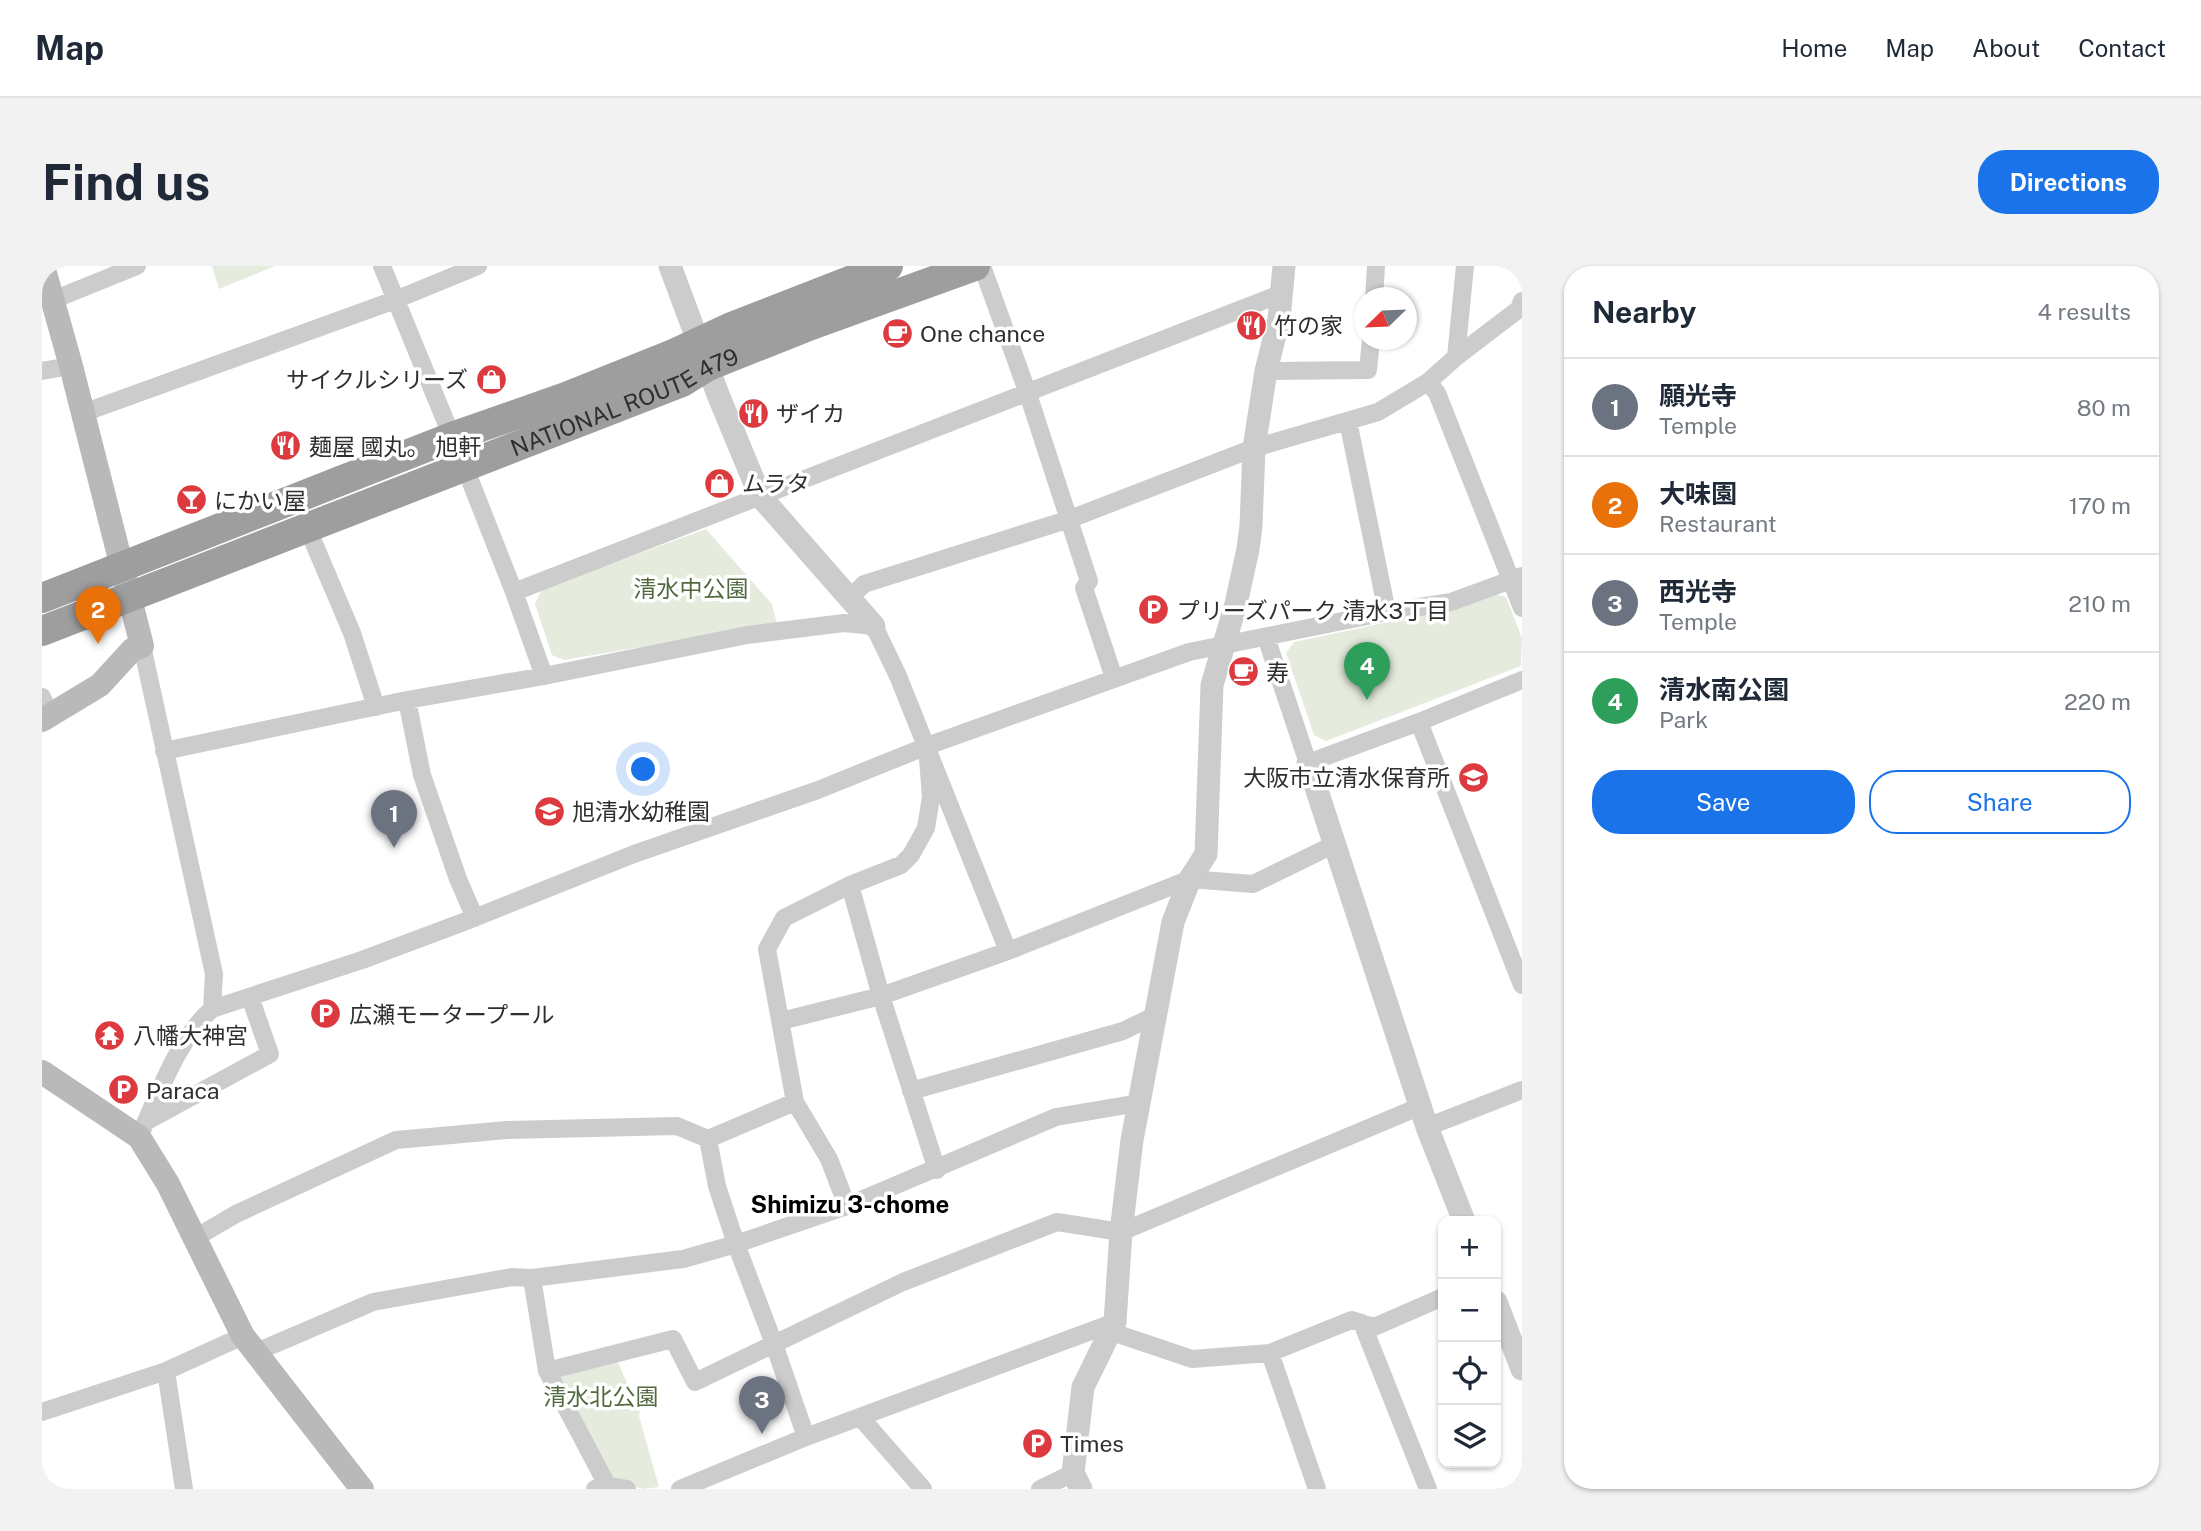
<!DOCTYPE html>
<html lang="en">
<head>
<meta charset="utf-8">
<style>
  :root { --surface:#fff; --page:#f2f2f3; --text:#1f2937; --muted:#747a83; --line:#e0e1e3; --accent:#1a73e8 }
  body { margin:0; font-family:"Public Sans","Noto Sans JP",sans-serif; background:var(--page); color:var(--text) }
  .controls { position:absolute; right:21px; bottom:21px; display:grid; overflow:hidden; border-radius:14px; box-shadow:0 2px 5px #0004 }
  .controls button { width:63px; height:63px; display:grid; place-items:center; padding:0; border:0; border-bottom:2px solid var(--line); background:var(--surface); color:var(--text); font:35px sans-serif }
  .compass { position:absolute; left:1312px; top:21px; width:63px; height:63px; border-radius:50%; background:var(--surface); box-shadow:0 2px 5px #0004; rotate:247deg }
  .you { position:absolute; left:602px; top:504px; width:24px; height:24px; margin:-18px; border:5px solid #fff; border-radius:50%; background:#1a73e8; box-shadow:0 0 0 10px #1a73e833 }
  .badge { display:grid; place-items:center; width:46px; height:46px; border-radius:50%; background:var(--accent); color:#fff; font-size:23px; font-weight:700 }
  .pin { position:absolute; translate:-50% -58px; filter:drop-shadow(0 2px 4px #0008) }
  .pin::after { content:''; position:absolute; top:37px; width:24px; height:21px; background:inherit; clip-path:polygon(0 0,100% 0,50% 100%) }
  .list { margin:0; padding:0; list-style:none }
  h2 { display:flex; justify-content:space-between; align-items:center; height:91px; margin:0; padding:0 28px; font-size:30px }
  h2 small { font-size:23px; font-weight:400; color:var(--muted) }
  .list li { display:grid; grid-template-columns:46px 1fr auto; gap:21px; align-items:center; box-sizing:border-box; height:98px; padding:0 28px; border-top:2px solid var(--line) }
  .list b { display:block; font-size:26px; white-space:nowrap }
  .list p { margin:0; font-size:23px; white-space:nowrap; color:var(--muted) }
  .list em { font-size:23px; font-style:normal; color:var(--muted) }
  .actions { display:flex; gap:14px; padding:21px 28px }
  .actions a { flex:1; padding:16px 0; border:2px solid var(--accent); border-radius:28px; text-align:center; font-size:24px; color:var(--accent) }
  .actions .main { background:var(--accent); color:#fff }
  .icon { flex:none; width:38px; height:38px; fill:none; stroke:currentColor; stroke-width:2; stroke-linecap:round; stroke-linejoin:round }
  .map { position:relative; flex:none; width:1480px; height:1223px; overflow:hidden; border-radius:28px }
  header { display:flex; align-items:center; gap:42px; box-sizing:border-box; height:98px; padding:0 35px; background:var(--surface); border-bottom:2px solid var(--line) }
  header strong { font-size:33px }
  nav { display:flex; gap:38px; margin-inline-start:auto; font-size:24px }
  .intro { display:flex; align-items:center; justify-content:space-between; box-sizing:border-box; height:168px; padding:0 42px }
  h1 { margin:0; font-size:49px }
  .button { padding:18px 32px; border-radius:28px; background:var(--accent); color:#fff; font-size:24px; font-weight:700 }
  main { display:flex; gap:42px; padding:0 42px }
  aside { flex:1; background:var(--surface); border-radius:28px; box-shadow:0 2px 5px #0004 }
  .map>svg:first-child { display:block }
  .green { fill:#e5ecde }
  .lines { fill:none; stroke-linecap:round; stroke-linejoin:round }
  .minor { stroke:#ccc; stroke-width:18 }
  .tertiary { stroke:#ccc; stroke-width:23 }
  .secondary { stroke:#b9b9b9; stroke-width:24 }
  .trunk { stroke:#9e9e9e; stroke-width:30 }
  .labels { text-anchor:middle; dominant-baseline:central; stroke-width:7; stroke-linejoin:round; paint-order:stroke }
  .poi-label { font-size:23px; fill:#2f2f2f; stroke:#fff; text-anchor:start }
  .street-label { font-size:23px; fill:#2f2f2f; stroke:#fff }
  .park-label { font-size:23px; fill:#50693e; stroke:#fff }
  .neighbourhood-label { font-size:24px; font-weight:bold; fill:#000; stroke:#fff }
</style>
</head>
<body>
<header>
<strong>Map</strong>
<nav><a>Home</a><a>Map</a><a>About</a><a>Contact</a></nav>
</header>
<div class="intro"><h1>Find us</h1><a class="button">Directions</a></div>
<main>
<div class="map">
<svg width="1480" height="1223" viewBox="0 0 1480 1223">
  <rect width="100%" height="100%" fill="#fff"/>
  <path class="green" d="M 170,0 L 233,0 L 177,23 Z
    M 664,263 L 730,338 L 735,358 L 522,394 L 510,389 L 493,338 L 500,323 Z
    M 1453,328 L 1464,331 L 1480,372 L 1479,400 L 1284,475 L 1272,469 L 1244,387 L 1252,376 L 1412,342 Z
    M 574,1092 L 598,1146 L 597,1150 L 617,1221 L 601,1223 L 567,1213 L 515,1113 L 517,1107 Z"/>
  <g class="lines">
    <path class="minor" d="M 340,0 L 410,171
      M 940,0 L 985,125 L 1047,315 L 1042,322 L 1072,412
      M 1332,32 L 1334,0
      M 11,34 L 95,0
      M 1414,91 L 1423,0
      M 0,105 L 29,100
      M 1224,105 L 1326,104 L 1329,74
      M 1386,116 L 1395,127 L 1480,342
      M 41,147 L 353,34 L 436,0
      M 1306,155 L 1345,346
      M 422,199 L 472,326 L 502,410
      M 265,261 L 310,367 L 334,441
      M 472,326 L 1241,27
      M 808,332 L 822,318 L 1028,253 L 1212,182 L 1336,146 L 1386,116 L 1414,91 L 1477,43 L 1480,35
      M 1224,371 L 1266,497 L 1377,456 L 1480,414
      M 100,380 L 172,708 L 170,743
      M 0,431 L 8,449
      M 365,434 L 380,509 L 416,613 L 433,652
      M 1377,456 L 1480,719
      M 122,485 L 365,434 L 502,410 L 705,369 L 802,357 L 832,360 L 856,410 L 966,685
      M 808,619 L 839,730 L 966,685 L 1148,613 L 1211,618 L 1293,578
      M 739,755 L 839,730 L 895,904
      M 869,825 L 1081,765 L 1114,749
      M 753,836 L 787,893 L 805,940
      M 105,855 L 228,788 L 208,731
      M 1385,861 L 1480,824
      M 97,871 C 116,830 136,772 170,743 L 320,694 L 427,654 L 592,588 L 776,524 L 885,480 L 1147,386 L 1345,346 L 1409,336 L 1480,310
      M 666,873 L 675,920 L 694,978 L 732,1078 L 764,1171
      M 153,972 L 194,948 L 354,874 L 465,864 L 635,860 L 666,873 L 753,836 L 725,683 L 742,652 L 808,619 L 859,599 L 869,589 L 884,562 L 889,531 L 885,480
      M 490,1012 L 505,1105 L 631,1073 L 653,1116 L 861,1016 L 1015,956 L 1079,966 L 1379,840
      M 1320,1057 L 1386,1223
      M 1070,1066 L 1150,1093 L 1228,1087 L 1302,1057 L 1310,1054 L 1332,1061 L 1401,1031
      M 212,1087 L 331,1036 L 470,1011 L 490,1012 L 641,993 L 694,978 L 805,940 L 1014,851 L 1097,837
      M 1228,1087 L 1275,1223
      M 124,1105 L 142,1223
      M 505,1105 L 565,1219
      M 0,1146 L 124,1105 L 201,1070
      M 819,1152 L 881,1223
      M 553,1223 L 565,1219 L 585,1223
      M 638,1223 L 764,1171 L 1073,1056
      M 998,1223 L 1031,1207"/>
    <path class="tertiary" d="M 628,0 L 675,126 L 718,230 L 832,360
      M 1266,497 L 1385,861 L 1422,955
      M 1454,1036 L 1480,1103
      M 1039,1223 L 1031,1207 L 1041,1121 L 1073,1056 L 1079,966 L 1090,874 L 1131,656 L 1148,613 L 1164,588 L 1170,419 L 1194,338 L 1206,283 L 1209,260 L 1212,182 L 1224,105 L 1237,53 L 1242,0"/>
    <path class="secondary" d="M 0,454 L 58,419 L 90,384 L 100,380 L 29,100 L 1,0
      M 0,806 L 97,871 L 126,918 L 201,1070 L 320,1223"/>
    <g class="trunk">
      <path d="M 0,332 L 410,171 L 524,131 L 629,89 L 687,62 L 846,0"/>
      <path id="s1" d="M 0,365 L 640,116 L 666,100 L 764,61 L 933,0"/>
    </g>
  </g>
  <defs>
    <symbol id="restaurant-disc" viewBox="-11 -11 22 22"><circle r="9.5" fill="#dd3a3f" stroke="#fff"/><path d="M-5-6h1v4h1v-4h1v4h1v-4h1v5L-1.5 .5V6h-2V.5L-5-1ZM5-6V6H3V1.5H1.5Q1.5-4 5-6Z" fill="#fff"/></symbol>
    <symbol id="cafe-disc" viewBox="-11 -11 22 22"><circle r="9.5" fill="#dd3a3f" stroke="#fff"/><path d="M-5.5-4.5H6V0H3Q3 3.5 0 3.5H-2.5Q-5.5 3.5-5.5 0ZM3-3.2v2h1.7v-2ZM-6 4.5H4V6H-6Z" fill="#fff"/></symbol>
    <symbol id="shop-disc" viewBox="-11 -11 22 22"><circle r="9.5" fill="#dd3a3f" stroke="#fff"/><path d="M-5-2.5h2.3a2.7 3.5 0 0 1 5.4 0H5L5.5 6h-11ZM-1.5-2.5h3a1.5 2.3 0 0 0-3 0Z" fill="#fff"/></symbol>
    <symbol id="bar-disc" viewBox="-11 -11 22 22"><circle r="9.5" fill="#dd3a3f" stroke="#fff"/><path d="M-6-5H6L.8 .8V4.5H3.5V6h-7V4.5H-.8V.8Z" fill="#fff"/></symbol>
    <symbol id="parking-disc" viewBox="-11 -11 22 22"><circle r="9.5" fill="#dd3a3f" stroke="#fff"/><path d="M-3.5-5.5H1a3.5 3.5 0 0 1 0 7H-1V5.5H-3.5ZM-1-3.4V-.6H.8a1.4 1.4 0 0 0 0-2.8Z" fill="#fff"/></symbol>
    <symbol id="school-disc" viewBox="-11 -11 22 22"><circle r="9.5" fill="#dd3a3f" stroke="#fff"/><path d="M0-5L7-2L0 1L-7-2ZM-4 1L0 2.5L4 1V4Q0 6-4 4Z" fill="#fff"/></symbol>
    <symbol id="temple-disc" viewBox="-11 -11 22 22"><circle r="9.5" fill="#dd3a3f" stroke="#fff"/><path d="M0-6L5-2H3V0L6.5 2.5H4V6H1.5V3h-3V6H-4V2.5H-6.5L-3 0V-2H-5Z" fill="#fff"/></symbol>
  </defs>
  <g fill-rule="evenodd">
    <use href="#restaurant-disc" x="1192" y="42" width="35" height="35"/>
    <use href="#cafe-disc" x="838" y="50" width="35" height="35"/>
    <use href="#shop-disc" x="432" y="96" width="35" height="35"/>
    <use href="#restaurant-disc" x="694" y="130" width="35" height="35"/>
    <use href="#restaurant-disc" x="226" y="162" width="35" height="35"/>
    <use href="#shop-disc" x="660" y="200" width="35" height="35"/>
    <use href="#bar-disc" x="132" y="216" width="35" height="35"/>
    <use href="#parking-disc" x="1094" y="326" width="35" height="35"/>
    <use href="#cafe-disc" x="1184" y="388" width="35" height="35"/>
    <use href="#school-disc" x="1414" y="494" width="35" height="35"/>
    <use href="#school-disc" x="490" y="528" width="35" height="35"/>
    <use href="#parking-disc" x="266" y="730" width="35" height="35"/>
    <use href="#temple-disc" x="50" y="752" width="35" height="35"/>
    <use href="#parking-disc" x="64" y="806" width="35" height="35"/>
    <use href="#parking-disc" x="978" y="1160" width="35" height="35"/>
  </g>
  <g class="labels">
    <g class="poi-label">
      <text x="1232" y="59">竹の家</text>
      <text x="878" y="67">One chance</text>
      <text x="426" y="113" text-anchor="end">サイクルシリーズ</text>
      <text x="734" y="147">ザイカ</text>
      <text x="267" y="180">麺屋 國丸。 旭軒</text>
      <text x="700" y="217">ムラタ</text>
      <text x="172" y="234">にかい屋</text>
      <text x="1135" y="344">プリーズパーク 清水3丁目</text>
      <text x="1224" y="406">寿</text>
      <text x="1408" y="511" text-anchor="end">大阪市立清水保育所</text>
      <text x="530" y="545">旭清水幼稚園</text>
      <text x="307" y="748">広瀬モータープール</text>
      <text x="91" y="769">八幡大神宮</text>
      <text x="104" y="824">Paraca</text>
      <text x="1018" y="1177">Times</text>
    </g>
    <g class="street-label">
      <text stroke="none"><textPath href="#s1" startOffset="626">NATIONAL ROUTE 479</textPath></text>
    </g>
    <g class="park-label">
      <text x="649" y="322">清水中公園</text>
      <text x="559" y="1130">清水北公園</text>
    </g>
    <g class="neighbourhood-label">
      <text x="808" y="938">Shimizu 3-chome</text>
    </g>
  </g>
</svg>
<div class="controls">
<button>+</button>
<button>−</button>
<button><svg class="icon" aria-label="locate" viewBox="0 0 24 24"><circle cx="12" cy="12" r="6"/><path d="M12 2v4M12 18v4M2 12h4M18 12h4"/></svg></button>
<button><svg class="icon" aria-label="layers" viewBox="0 0 24 24"><path d="M12 4l9 5-9 5-9-5zM3 14l9 5 9-5"/></svg></button>
</div>
<svg class="compass" viewBox="-18 -18 36 36"><path d="M0-13l5 13h-10z" fill="#e53935"/><path d="M0 13l5-13h-10z" fill="#747a83"/></svg>
<div class="you"></div>
<div class="pin badge" style="left:352px;top:582px;background:#6b7280">1</div>
<div class="pin badge" style="left:56px;top:378px;background:#e8710a">2</div>
<div class="pin badge" style="left:720px;top:1168px;background:#6b7280">3</div>
<div class="pin badge" style="left:1325px;top:434px;background:#2e9e5b">4</div>
</div>
<aside>
<h2>Nearby<small>4 results</small></h2>
<ul class="list">
<li><span class="badge" style="background:#6b7280">1</span><div><b>願光寺</b><p>Temple</p></div><em>80 m</em></li>
<li><span class="badge" style="background:#e8710a">2</span><div><b>大味園</b><p>Restaurant</p></div><em>170 m</em></li>
<li><span class="badge" style="background:#6b7280">3</span><div><b>西光寺</b><p>Temple</p></div><em>210 m</em></li>
<li><span class="badge" style="background:#2e9e5b">4</span><div><b>清水南公園</b><p>Park</p></div><em>220 m</em></li>
</ul>
<div class="actions"><a class="main">Save</a><a>Share</a></div>
</aside>
</main>
</body>
</html>
